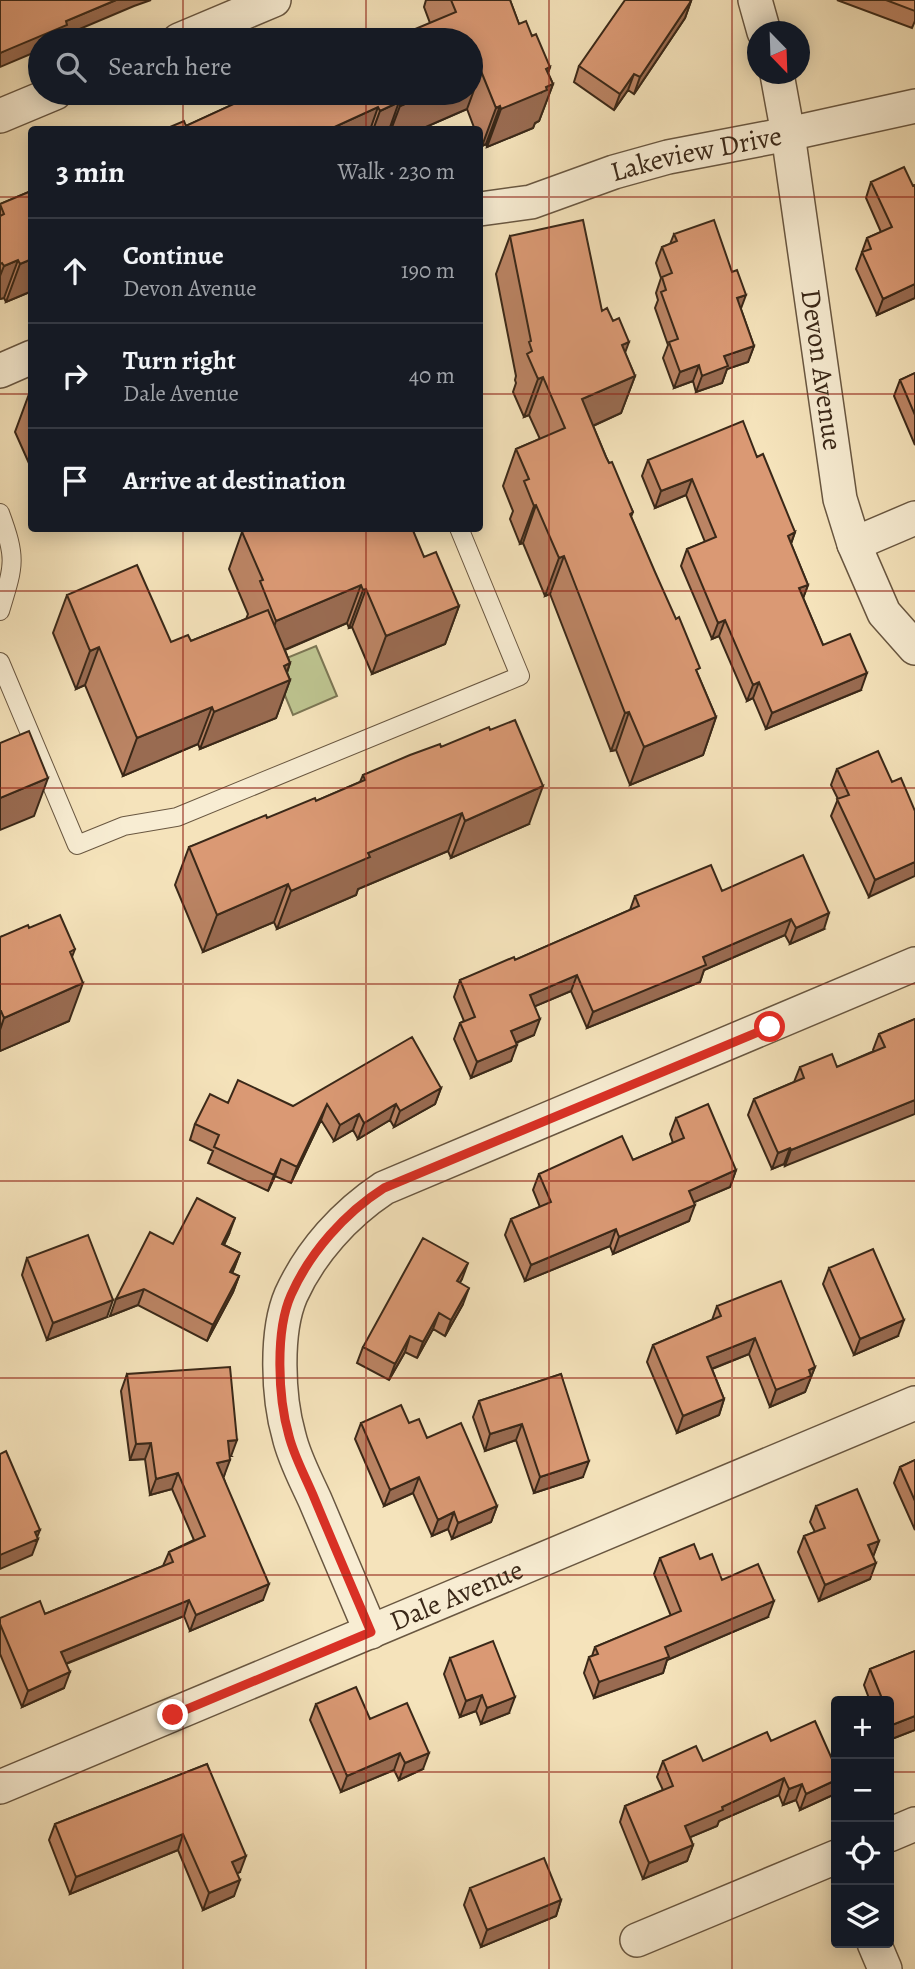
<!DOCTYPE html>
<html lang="en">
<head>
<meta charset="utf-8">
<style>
  :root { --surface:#171b24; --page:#20242c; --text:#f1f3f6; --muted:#9ea1a6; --line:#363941 }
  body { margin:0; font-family:Alegreya,serif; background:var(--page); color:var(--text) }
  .controls { position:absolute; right:21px; bottom:21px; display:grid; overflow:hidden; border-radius:7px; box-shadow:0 4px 18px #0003 }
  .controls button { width:63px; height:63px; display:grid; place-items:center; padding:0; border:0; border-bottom:2px solid var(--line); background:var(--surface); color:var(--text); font:35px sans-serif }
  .compass { position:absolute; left:747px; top:21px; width:63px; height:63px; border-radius:50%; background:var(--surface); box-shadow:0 4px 18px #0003; rotate:157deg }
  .stop { position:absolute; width:21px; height:21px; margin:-16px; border:5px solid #d93025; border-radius:50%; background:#fff }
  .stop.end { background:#d93025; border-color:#fff; box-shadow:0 2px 7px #0008 }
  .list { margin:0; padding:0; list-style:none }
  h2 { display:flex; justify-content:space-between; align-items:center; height:91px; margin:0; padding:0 28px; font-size:30px }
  h2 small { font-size:23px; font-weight:400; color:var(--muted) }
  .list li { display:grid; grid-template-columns:46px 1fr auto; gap:21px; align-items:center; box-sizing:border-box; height:105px; padding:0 28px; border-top:2px solid var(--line) }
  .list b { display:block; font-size:26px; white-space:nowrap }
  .list p { margin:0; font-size:23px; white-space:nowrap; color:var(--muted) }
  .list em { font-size:23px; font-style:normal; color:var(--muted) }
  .icon { flex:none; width:38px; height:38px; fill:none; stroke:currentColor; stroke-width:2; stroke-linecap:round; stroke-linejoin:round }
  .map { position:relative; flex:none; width:915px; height:1969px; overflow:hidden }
  .search { position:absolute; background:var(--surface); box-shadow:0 4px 18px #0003; left:28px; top:28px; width:455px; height:77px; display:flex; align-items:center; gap:18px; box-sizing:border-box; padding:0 24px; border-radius:38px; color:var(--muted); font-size:26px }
  .panel { position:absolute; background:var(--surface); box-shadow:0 4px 18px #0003; left:28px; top:126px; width:455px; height:406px; border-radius:7px }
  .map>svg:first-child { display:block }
  .green { fill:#bdc38f; stroke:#7c7654; stroke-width:2 }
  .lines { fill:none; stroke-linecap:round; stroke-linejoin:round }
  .lane-casing { stroke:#695741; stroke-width:20 }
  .street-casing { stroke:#695741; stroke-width:36 }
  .lane { stroke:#f8edd3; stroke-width:18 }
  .street { stroke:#f8edd3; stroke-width:33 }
  .wall { fill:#bb8464; stroke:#3a2818; stroke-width:2 }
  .shaded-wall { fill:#996b51; stroke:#3a2818; stroke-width:2 }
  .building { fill:#da9974; stroke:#3a2818; stroke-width:2 }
  .route { stroke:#d93025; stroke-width:9 }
  .grid { fill:none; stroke:#8f2418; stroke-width:2; stroke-opacity:0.55 }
  .labels { text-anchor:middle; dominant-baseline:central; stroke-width:5; stroke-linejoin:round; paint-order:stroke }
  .street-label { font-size:28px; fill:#3a2818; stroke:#f8edd3 }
</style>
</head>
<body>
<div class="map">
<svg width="915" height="1969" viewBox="0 0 915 1969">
  <rect width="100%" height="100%" fill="#f5e3bb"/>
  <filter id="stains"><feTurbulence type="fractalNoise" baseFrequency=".00286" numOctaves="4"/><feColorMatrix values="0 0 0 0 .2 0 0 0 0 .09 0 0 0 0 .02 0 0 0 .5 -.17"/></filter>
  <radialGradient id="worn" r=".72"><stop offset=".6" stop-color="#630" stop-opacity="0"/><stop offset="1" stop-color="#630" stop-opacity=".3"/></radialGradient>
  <path class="green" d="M 316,646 L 337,696 L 293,715 L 272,664 Z"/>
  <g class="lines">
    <defs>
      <path id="lane" d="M 0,513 C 17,559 14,565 0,611
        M 0,662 L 77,845 L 124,826 L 177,817 L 520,676 L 459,528"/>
      <g id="street">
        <path d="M 755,0 L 764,32"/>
        <path d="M 179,40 L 274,0"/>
        <path id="s1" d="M 777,74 L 788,134 L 840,499 L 854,544 L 884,613 L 915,648"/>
        <path d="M 0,116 L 55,93"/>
        <path id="s2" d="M 480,209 L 531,202 L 614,172 L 668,157 L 788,134 L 915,106"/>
        <path d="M 0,371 L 32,357"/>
        <path d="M 854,544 L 915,518"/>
        <path d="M 371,1632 C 352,1588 334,1544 315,1500 C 306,1480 294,1458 289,1436 C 278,1398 275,1332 291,1295 C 311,1251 345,1214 384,1188 L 915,964"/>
        <path id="s3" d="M 0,1787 L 915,1403"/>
        <path d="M 889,1835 L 915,1824"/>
        <path d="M 637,1940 L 836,1857"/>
        <path d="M 874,1943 L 885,1969"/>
      </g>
    </defs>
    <use href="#lane" class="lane-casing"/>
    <use href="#street" class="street-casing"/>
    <use href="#lane" class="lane"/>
    <use href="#street" class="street"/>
  </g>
  <path class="wall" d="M 426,0 L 510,0 L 519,24 L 532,36 L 550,67 L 548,73 L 553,84 L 539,121 L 535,123 L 533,128 L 487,147 L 486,144 L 482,146 L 480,140 L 480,130 L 475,130 L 467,109 L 419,130 L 163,130 L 186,126 L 245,99 L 248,93 L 471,93 L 430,23 L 424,7 Z
    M 837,0 L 915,0 L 915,21 L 912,28 Z
    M 691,1 L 685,18 L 634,94 L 628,90 L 614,110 L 574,82 L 579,66 Z
    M 871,182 L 913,186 L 915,185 L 915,298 L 877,315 L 856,269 L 867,238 L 881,232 L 866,198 Z
    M 31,191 L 32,291 L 6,302 L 4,298 L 0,299 L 0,204 Z
    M 674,234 L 741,309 L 754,346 L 748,362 L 727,369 L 722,383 L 696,392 L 693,381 L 674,388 L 663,358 L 668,345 L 655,308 L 658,300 L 656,293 L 661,278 L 656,263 L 662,247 L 670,244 Z
    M 510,236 L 602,311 L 625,353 L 635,376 L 621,413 L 593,426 L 606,457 L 633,512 L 631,517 L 716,717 L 703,755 L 630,785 L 616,750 L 611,751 L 550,594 L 545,596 L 523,543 L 520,544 L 510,519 L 513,511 L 503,486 L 516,449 L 540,439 L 529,415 L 524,417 L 513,392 L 516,383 L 515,380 L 516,376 L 496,274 Z
    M 915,373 L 915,445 L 894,396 L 900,380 Z
    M 32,393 L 32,470 L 15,432 L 29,394 Z
    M 757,457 L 795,532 L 791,544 L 808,585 L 803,598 L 823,645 L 861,690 L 766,729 L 753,698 L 747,701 L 719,636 L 712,639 L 681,566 L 687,549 L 705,542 L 686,495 L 655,508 L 642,476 L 648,460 Z
    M 242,532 L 424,557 L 459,606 L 445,644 L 372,674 L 352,627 L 349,628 L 347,623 L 285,650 L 290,663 L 287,673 L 290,680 L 276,718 L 200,749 L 198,744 L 123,776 L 85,685 L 76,689 L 53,633 L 67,595 L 171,642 L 191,641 L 246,619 L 248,614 L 229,569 Z
    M 441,747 L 529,824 L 451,858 L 448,851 L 358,889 L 356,895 L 277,929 L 274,922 L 203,952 L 175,885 L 189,847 L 316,801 L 360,782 L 363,775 Z
    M 837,769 L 892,782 L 915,811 L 869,897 L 831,816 L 838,799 L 831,785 Z
    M 722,891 L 824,929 L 790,944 L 785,935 L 704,970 L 700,982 L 587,1028 L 571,991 L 535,1006 L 534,1035 L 516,1043 L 511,1061 L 471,1078 L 454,1039 L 460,1023 L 464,1021 L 454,997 L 460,980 L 515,960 L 630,910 L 635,896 Z
    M 29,928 L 75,949 L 72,957 L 69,1021 L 0,1051 L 0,937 Z
    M 915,1019 L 785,1166 L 784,1164 L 772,1169 L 748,1115 L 754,1099 L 794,1082 L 800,1067 L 837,1067 L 874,1051 L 873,1050 L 879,1034 Z
    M 441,1088 L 435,1104 L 394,1127 L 390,1120 L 358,1139 L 353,1130 L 334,1141 L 321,1120 L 291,1183 L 275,1176 L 268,1191 L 208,1163 L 213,1151 L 190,1140 L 195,1124 L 228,1103 L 293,1106 Z
    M 676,1118 L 736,1170 L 730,1187 L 694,1202 L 689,1221 L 613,1254 L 610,1246 L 525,1281 L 505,1235 L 511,1219 L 540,1207 L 533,1190 L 539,1174 L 633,1160 L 673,1143 L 670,1134 Z
    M 229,1234 L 224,1245 L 240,1253 L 232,1273 L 239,1276 L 233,1292 L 207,1341 L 138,1305 L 110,1316 L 173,1244 Z
    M 27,1258 L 107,1317 L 47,1340 L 22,1275 Z
    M 829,1268 L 898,1336 L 854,1355 L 823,1284 Z
    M 462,1279 L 459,1283 L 463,1304 L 445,1336 L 433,1329 L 417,1358 L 405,1352 L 389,1380 L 357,1363 L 363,1347 Z
    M 717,1306 L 815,1367 L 805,1392 L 770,1407 L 749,1354 L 712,1369 L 724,1399 L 719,1415 L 677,1433 L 647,1362 L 653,1345 L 712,1320 Z
    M 127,1374 L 231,1456 L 229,1456 L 224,1476 L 223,1476 L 263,1600 L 190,1631 L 184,1616 L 66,1664 L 64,1688 L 22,1707 L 0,1654 L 0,1618 L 45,1614 L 163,1566 L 169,1552 L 194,1540 L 172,1489 L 150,1495 L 145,1459 L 130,1460 L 121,1391 Z
    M 561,1374 L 583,1477 L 534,1493 L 516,1440 L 485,1451 L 473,1417 L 479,1401 Z
    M 361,1423 L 409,1423 L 427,1438 L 497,1506 L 491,1522 L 452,1539 L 448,1529 L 432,1536 L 413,1493 L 384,1506 L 355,1439 Z
    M 915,1460 L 915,1530 L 894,1483 L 900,1467 Z
    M 816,1506 L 879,1541 L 873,1556 L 870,1579 L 819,1601 L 798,1552 L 804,1536 L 815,1532 L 810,1522 Z
    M 660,1558 L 700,1559 L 722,1580 L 768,1617 L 667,1660 L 663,1673 L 594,1698 L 584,1673 L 589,1657 L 592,1656 L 595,1647 L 671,1616 L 654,1574 Z
    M 915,1651 L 915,1730 L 889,1740 L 889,1701 L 870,1701 L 864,1685 L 870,1669 Z
    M 450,1658 L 509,1713 L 481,1724 L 476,1711 L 460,1717 L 444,1674 Z
    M 316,1704 L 370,1719 L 423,1769 L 399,1780 L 394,1770 L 341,1792 L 310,1720 Z
    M 771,1741 L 836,1768 L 836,1791 L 835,1794 L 800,1810 L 796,1800 L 783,1805 L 779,1795 L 719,1821 L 717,1826 L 690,1837 L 693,1845 L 687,1861 L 643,1879 L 620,1822 L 625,1806 L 663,1790 L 657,1777 L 663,1761 L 703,1761 Z
    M 207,1764 L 240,1872 L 237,1873 L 234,1896 L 203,1910 L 178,1850 L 70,1894 L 49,1840 L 55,1824 Z
    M 470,1888 L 561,1900 L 556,1916 L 481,1947 L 464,1905 Z"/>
  <path class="shaded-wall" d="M 116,0 L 151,0 L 134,6 L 63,36 L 62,40 L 40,40 L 40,50 L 0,67 L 0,53 L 66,21 Z
    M 691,1 L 685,18 L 634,94 L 640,77 Z
    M 550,67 L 541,93 L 546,87 L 553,84 L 539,121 L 535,123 L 533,128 L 487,147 L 501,109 L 546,69 Z
    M 481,71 L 467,109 L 419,130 L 391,130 L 400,106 L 430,93 L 471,93 L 471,76 Z
    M 634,74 L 628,90 L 614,110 L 620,94 Z
    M 399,102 L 389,130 L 373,130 L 380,111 Z
    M 500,106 L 486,144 L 482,146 L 496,108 Z
    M 378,107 L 370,130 L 328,130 Z
    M 32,259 L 32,291 L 6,302 L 20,264 Z
    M 18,260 L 4,298 L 0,299 L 0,276 L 4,266 Z
    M 915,284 L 915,298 L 877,315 L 883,299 Z
    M 746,295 L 740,311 L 737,298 Z
    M 629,342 L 615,380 L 622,345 Z
    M 754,346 L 748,362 L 727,369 L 722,383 L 696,392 L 702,376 L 724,356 Z
    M 699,365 L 693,381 L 674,388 L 680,372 Z
    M 635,376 L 621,413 L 568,437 L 582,399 Z
    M 543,377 L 529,415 L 524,417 L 538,379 Z
    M 692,479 L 686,495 L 655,508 L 661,491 Z
    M 536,505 L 523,543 L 520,544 L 534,506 Z
    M 795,532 L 789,549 L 788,536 Z
    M 564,556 L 550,594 L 545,596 L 559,558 Z
    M 361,585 L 347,623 L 263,659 L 276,621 Z
    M 808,585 L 802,601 L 799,588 Z
    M 366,589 L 352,627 L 349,628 L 363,590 Z
    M 459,606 L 445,644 L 372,674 L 386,636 Z
    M 725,620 L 719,636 L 712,639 L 718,623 Z
    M 99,647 L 85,685 L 76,689 L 90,651 Z
    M 290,663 L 283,683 L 290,680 L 276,718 L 200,749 L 214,712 L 284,666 Z
    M 867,673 L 861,690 L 766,729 L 772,713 Z
    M 759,682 L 753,698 L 747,701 L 753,685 Z
    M 212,707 L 198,744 L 123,776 L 137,738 Z
    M 629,712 L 616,750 L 611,751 L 625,713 Z
    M 716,717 L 703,755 L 630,785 L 644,747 Z
    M 48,778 L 34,816 L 0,830 L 0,798 Z
    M 543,786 L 529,824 L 451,858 L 465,821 Z
    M 462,813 L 448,851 L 358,889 L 356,895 L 277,929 L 291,891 L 368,853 Z
    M 915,862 L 915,876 L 869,897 L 875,880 Z
    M 288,884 L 274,922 L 203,952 L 217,915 Z
    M 829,913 L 824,929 L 790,944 L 796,928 Z
    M 791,919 L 785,935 L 704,970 L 700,982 L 587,1028 L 593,1012 L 703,957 Z
    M 577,975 L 571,991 L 524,1011 L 530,995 Z
    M 83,983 L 69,1021 L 0,1051 L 0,1030 L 4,1018 Z
    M 540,1019 L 534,1035 L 505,1047 L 511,1031 Z
    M 517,1045 L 511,1061 L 471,1078 L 477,1062 Z
    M 441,1088 L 435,1104 L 394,1127 L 400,1111 Z
    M 915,1100 L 915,1114 L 785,1166 L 791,1150 Z
    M 327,1104 L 321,1120 L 291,1183 L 297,1167 Z
    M 396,1104 L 390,1120 L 358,1139 L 364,1123 Z
    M 359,1114 L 353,1130 L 334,1141 L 340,1125 Z
    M 790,1148 L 784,1164 L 772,1169 L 778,1153 Z
    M 281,1159 L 275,1176 L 268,1191 L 274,1175 Z
    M 736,1170 L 730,1187 L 683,1207 L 689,1191 Z
    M 695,1205 L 689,1221 L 613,1254 L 619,1237 Z
    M 235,1218 L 229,1234 L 216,1260 L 222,1244 Z
    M 616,1229 L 610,1246 L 525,1281 L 531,1265 Z
    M 240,1253 L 234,1269 L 224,1288 L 230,1272 Z
    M 468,1263 L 462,1279 L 451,1298 L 457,1281 Z
    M 239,1276 L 233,1292 L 207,1341 L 213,1325 Z
    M 469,1288 L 463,1304 L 445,1336 L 451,1320 Z
    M 144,1289 L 138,1305 L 110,1316 L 116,1299 Z
    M 113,1300 L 107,1317 L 47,1340 L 53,1323 Z
    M 439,1313 L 433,1329 L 417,1358 L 423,1342 Z
    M 904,1320 L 898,1336 L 854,1355 L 860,1339 Z
    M 410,1336 L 405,1352 L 389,1380 L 395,1364 Z
    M 755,1338 L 749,1354 L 701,1373 L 707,1357 Z
    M 815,1367 L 805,1392 L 770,1407 L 776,1390 L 809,1370 Z
    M 724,1399 L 719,1415 L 677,1433 L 683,1416 Z
    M 522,1424 L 516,1440 L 485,1451 L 490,1434 Z
    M 237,1440 L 231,1456 L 222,1457 L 228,1441 Z
    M 151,1443 L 145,1459 L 130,1460 L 136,1444 Z
    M 230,1460 L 224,1476 L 211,1479 L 217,1463 Z
    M 589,1461 L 583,1477 L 534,1493 L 540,1477 Z
    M 178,1473 L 172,1489 L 150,1495 L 156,1479 Z
    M 419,1477 L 413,1493 L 384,1506 L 390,1490 Z
    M 497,1506 L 491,1522 L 452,1539 L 458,1523 Z
    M 454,1512 L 448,1529 L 432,1536 L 438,1520 Z
    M 40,1530 L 36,1540 L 38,1539 L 32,1555 L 0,1569 L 0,1555 L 35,1532 Z
    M 879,1541 L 873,1557 L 868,1545 Z
    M 876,1563 L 870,1579 L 819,1601 L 825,1585 Z
    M 269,1584 L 263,1600 L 190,1631 L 196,1615 Z
    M 189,1600 L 184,1616 L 55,1668 L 61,1652 Z
    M 774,1601 L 768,1617 L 667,1660 L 663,1673 L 594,1698 L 599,1682 L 665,1647 Z
    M 70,1672 L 64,1688 L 22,1707 L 28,1691 Z
    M 482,1695 L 476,1711 L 460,1717 L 466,1701 Z
    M 515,1697 L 509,1713 L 481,1724 L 487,1708 Z
    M 915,1716 L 915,1730 L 889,1740 L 889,1734 L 892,1725 Z
    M 400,1753 L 394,1770 L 341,1792 L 347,1776 Z
    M 429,1753 L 423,1769 L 399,1780 L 405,1763 Z
    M 784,1778 L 779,1795 L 719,1821 L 717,1826 L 679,1842 L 685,1826 L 722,1807 Z
    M 836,1780 L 836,1791 L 835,1794 L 800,1810 L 806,1794 Z
    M 802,1784 L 796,1800 L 783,1805 L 789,1789 Z
    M 183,1834 L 178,1850 L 70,1894 L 76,1877 Z
    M 693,1845 L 687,1861 L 643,1879 L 649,1863 Z
    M 246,1856 L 240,1872 L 226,1878 L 232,1862 Z
    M 240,1880 L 234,1896 L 203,1910 L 209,1893 Z
    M 561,1900 L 556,1916 L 481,1947 L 487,1930 Z"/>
  <path class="building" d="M 0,0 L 116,0 L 66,21 L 67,25 L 0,53 Z
    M 451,0 L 510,0 L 519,24 L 526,21 L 532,36 L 536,34 L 550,67 L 546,69 L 553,84 L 546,87 L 547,90 L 501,109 L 500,106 L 496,108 L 481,71 L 471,76 L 471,40 L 389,40 L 456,12 Z
    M 625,0 L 689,0 L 691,1 L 640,77 L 634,74 L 620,94 L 579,66 Z
    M 886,0 L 915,0 L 915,11 Z
    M 248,93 L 430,93 L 400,106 L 399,102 L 380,111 L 378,107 L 328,130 L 163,130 L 184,121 L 186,126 L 249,97 Z
    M 904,167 L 913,186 L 915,185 L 915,284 L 883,299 L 862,252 L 871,249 L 867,238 L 892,227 L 871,182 Z
    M 31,191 L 32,259 L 20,264 L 18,260 L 4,266 L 2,263 L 0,264 L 0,216 L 4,214 L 0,204 Z
    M 583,220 L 602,311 L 607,308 L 613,321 L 619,318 L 629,342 L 622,345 L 635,376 L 582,399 L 606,457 L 609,463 L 612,462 L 633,512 L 630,514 L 655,572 L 676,619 L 679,617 L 700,668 L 696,670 L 716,717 L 644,747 L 629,712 L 625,713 L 564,556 L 559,558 L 536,505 L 534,506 L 524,481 L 529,479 L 516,449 L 565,428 L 543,377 L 538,379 L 527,354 L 532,351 L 529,342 L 531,341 L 510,236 Z
    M 714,220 L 732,272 L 737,270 L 746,295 L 737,298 L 754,346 L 724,356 L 728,366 L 702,376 L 699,365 L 680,372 L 669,342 L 678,339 L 661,292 L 666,290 L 662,277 L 672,273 L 662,247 L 677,241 L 674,234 Z
    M 915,373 L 915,415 L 900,380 Z
    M 743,421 L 757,457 L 763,454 L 795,532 L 788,536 L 808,585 L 799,588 L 823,645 L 850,634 L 867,673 L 772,713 L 759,682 L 753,685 L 725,620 L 718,623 L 687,549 L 716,537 L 692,479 L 661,491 L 648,460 Z
    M 250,528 L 412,528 L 424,557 L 436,552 L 459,606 L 386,636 L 366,589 L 363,590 L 361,585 L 276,621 L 260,581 L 263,580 L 242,532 Z
    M 137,565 L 171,642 L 188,635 L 191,641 L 268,610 L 290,663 L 284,666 L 290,680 L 214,712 L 212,707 L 137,738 L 99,647 L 90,651 L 67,595 Z
    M 515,720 L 543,786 L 465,821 L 462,813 L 368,853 L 370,857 L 291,891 L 288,884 L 217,915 L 189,847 L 266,815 L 267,818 L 315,798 L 316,801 L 365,780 L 363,775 L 410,755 L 440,744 L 441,747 L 489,727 L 490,730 Z
    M 29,731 L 48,778 L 0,798 L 0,743 Z
    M 878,751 L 892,782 L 901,778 L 915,811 L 915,862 L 875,880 L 837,799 L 849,795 L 837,769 Z
    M 803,855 L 829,913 L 796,928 L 791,919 L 703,957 L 706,965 L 593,1012 L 577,975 L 530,995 L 540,1019 L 511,1031 L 517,1045 L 477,1062 L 460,1023 L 475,1017 L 460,980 L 514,957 L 515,960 L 639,906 L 635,896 L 711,865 L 722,891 Z
    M 60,915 L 75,949 L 70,952 L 83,983 L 4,1018 L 1,1011 L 0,1011 L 0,937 L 28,925 L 29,928 Z
    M 915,1019 L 915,1100 L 791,1150 L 790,1148 L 778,1153 L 754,1099 L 804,1078 L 800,1067 L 832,1054 L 837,1067 L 885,1047 L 879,1034 Z
    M 412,1037 L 441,1088 L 400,1111 L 396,1104 L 364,1123 L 359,1114 L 340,1125 L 327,1104 L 297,1167 L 281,1159 L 274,1175 L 214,1147 L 219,1135 L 195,1124 L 210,1094 L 228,1103 L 238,1080 L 293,1106 Z
    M 708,1104 L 736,1170 L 689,1191 L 695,1205 L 619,1237 L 616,1229 L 531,1265 L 511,1219 L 551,1202 L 539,1174 L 622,1136 L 633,1160 L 684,1138 L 676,1118 Z
    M 197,1198 L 235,1218 L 222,1244 L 240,1253 L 230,1272 L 239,1276 L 213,1325 L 144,1289 L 116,1299 L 150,1232 L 173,1244 Z
    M 88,1235 L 113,1300 L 53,1323 L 27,1258 Z
    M 423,1238 L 468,1263 L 457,1281 L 469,1288 L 451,1320 L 439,1313 L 423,1342 L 410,1336 L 395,1364 L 363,1347 Z
    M 873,1249 L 904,1320 L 860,1339 L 829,1268 Z
    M 781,1281 L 815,1367 L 809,1370 L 811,1376 L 776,1390 L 755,1338 L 707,1357 L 724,1399 L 683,1416 L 653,1345 L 721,1316 L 717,1306 Z
    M 230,1367 L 237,1440 L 228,1441 L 230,1460 L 217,1463 L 269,1584 L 196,1615 L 189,1600 L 61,1652 L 70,1672 L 28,1691 L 0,1624 L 0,1618 L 40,1601 L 45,1614 L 173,1562 L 169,1552 L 205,1536 L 178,1473 L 156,1479 L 151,1443 L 136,1444 L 127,1374 Z
    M 561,1374 L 589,1461 L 540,1477 L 522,1424 L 490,1434 L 479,1401 Z
    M 401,1405 L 409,1423 L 419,1419 L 427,1438 L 461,1423 L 497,1506 L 458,1523 L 454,1512 L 438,1520 L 419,1477 L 390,1490 L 361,1423 Z
    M 6,1451 L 40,1530 L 35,1532 L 38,1539 L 0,1555 L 0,1454 Z
    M 915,1460 L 915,1501 L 900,1467 Z
    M 857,1489 L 879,1541 L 868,1545 L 876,1563 L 825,1585 L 804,1536 L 825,1528 L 816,1506 Z
    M 694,1544 L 700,1559 L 712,1554 L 722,1580 L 758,1564 L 774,1601 L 665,1647 L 669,1657 L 599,1682 L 589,1657 L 598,1654 L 595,1647 L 681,1611 L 660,1558 Z
    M 493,1641 L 515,1697 L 487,1708 L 482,1695 L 466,1701 L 450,1658 Z
    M 915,1651 L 915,1716 L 892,1725 L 889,1717 L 889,1701 L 883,1701 L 870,1669 Z
    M 356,1687 L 370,1719 L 407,1703 L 429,1753 L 405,1763 L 400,1753 L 347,1776 L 316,1704 Z
    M 815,1721 L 836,1768 L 836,1780 L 806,1794 L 802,1784 L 789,1789 L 784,1778 L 722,1807 L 723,1810 L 685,1826 L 693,1845 L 649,1863 L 625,1806 L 673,1786 L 663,1761 L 696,1746 L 703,1761 L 767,1732 L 771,1741 Z
    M 207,1764 L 246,1856 L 232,1862 L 240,1880 L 209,1893 L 183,1834 L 76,1877 L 55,1824 Z
    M 544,1858 L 561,1900 L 487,1930 L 470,1888 Z"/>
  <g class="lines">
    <path class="route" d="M 173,1715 L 371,1632 C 352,1587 332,1541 313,1495 C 305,1476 294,1456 289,1436 C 278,1398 275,1331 291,1295 C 310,1252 345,1213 384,1188 L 770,1027"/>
  </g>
  <path class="grid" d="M 183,0 L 183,40M 366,0 L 366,40M 549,0 L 549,1969M 732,0 L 732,1969M 183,93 L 183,130M 366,93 L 366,130M 0,197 L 32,197M 480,197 L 915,197M 0,394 L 32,394M 480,394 L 915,394M 183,528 L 183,1969M 366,528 L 366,1969M 0,591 L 915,591M 0,788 L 915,788M 0,984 L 915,984M 0,1181 L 915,1181M 0,1378 L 915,1378M 0,1575 L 915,1575M 0,1772 L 836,1772M 889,1772 L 915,1772"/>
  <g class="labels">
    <g class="street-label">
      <text stroke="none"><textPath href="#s2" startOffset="224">Lakeview Drive</textPath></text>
      <text stroke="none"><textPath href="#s1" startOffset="299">Devon Avenue</textPath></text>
      <text stroke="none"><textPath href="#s3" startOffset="495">Dale Avenue</textPath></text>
    </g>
  </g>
  <rect width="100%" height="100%" filter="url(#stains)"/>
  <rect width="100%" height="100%" fill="url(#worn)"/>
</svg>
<div class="controls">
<button>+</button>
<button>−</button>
<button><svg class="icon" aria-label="locate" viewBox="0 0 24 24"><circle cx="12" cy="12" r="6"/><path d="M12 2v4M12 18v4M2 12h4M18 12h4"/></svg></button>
<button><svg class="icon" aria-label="layers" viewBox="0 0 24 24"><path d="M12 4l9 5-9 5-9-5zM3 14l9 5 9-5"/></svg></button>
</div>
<svg class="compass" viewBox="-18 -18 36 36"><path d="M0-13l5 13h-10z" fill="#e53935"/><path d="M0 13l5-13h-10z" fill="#9ea1a6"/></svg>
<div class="stop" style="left:770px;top:1027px"></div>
<div class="stop end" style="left:173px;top:1715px"></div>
<div class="search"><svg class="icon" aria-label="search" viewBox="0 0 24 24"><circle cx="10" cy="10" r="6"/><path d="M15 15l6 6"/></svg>Search here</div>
<section class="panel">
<h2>3 min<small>Walk · 230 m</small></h2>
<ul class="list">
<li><svg class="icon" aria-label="ahead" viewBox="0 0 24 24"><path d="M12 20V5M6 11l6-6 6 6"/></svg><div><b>Continue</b><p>Devon Avenue</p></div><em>190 m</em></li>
<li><svg class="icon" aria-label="right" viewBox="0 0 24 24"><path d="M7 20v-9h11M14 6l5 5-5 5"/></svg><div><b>Turn right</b><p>Dale Avenue</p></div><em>40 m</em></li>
<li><svg class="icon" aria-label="arrive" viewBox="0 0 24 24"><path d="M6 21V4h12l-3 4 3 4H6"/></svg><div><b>Arrive at destination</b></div></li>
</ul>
</section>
</div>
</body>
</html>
